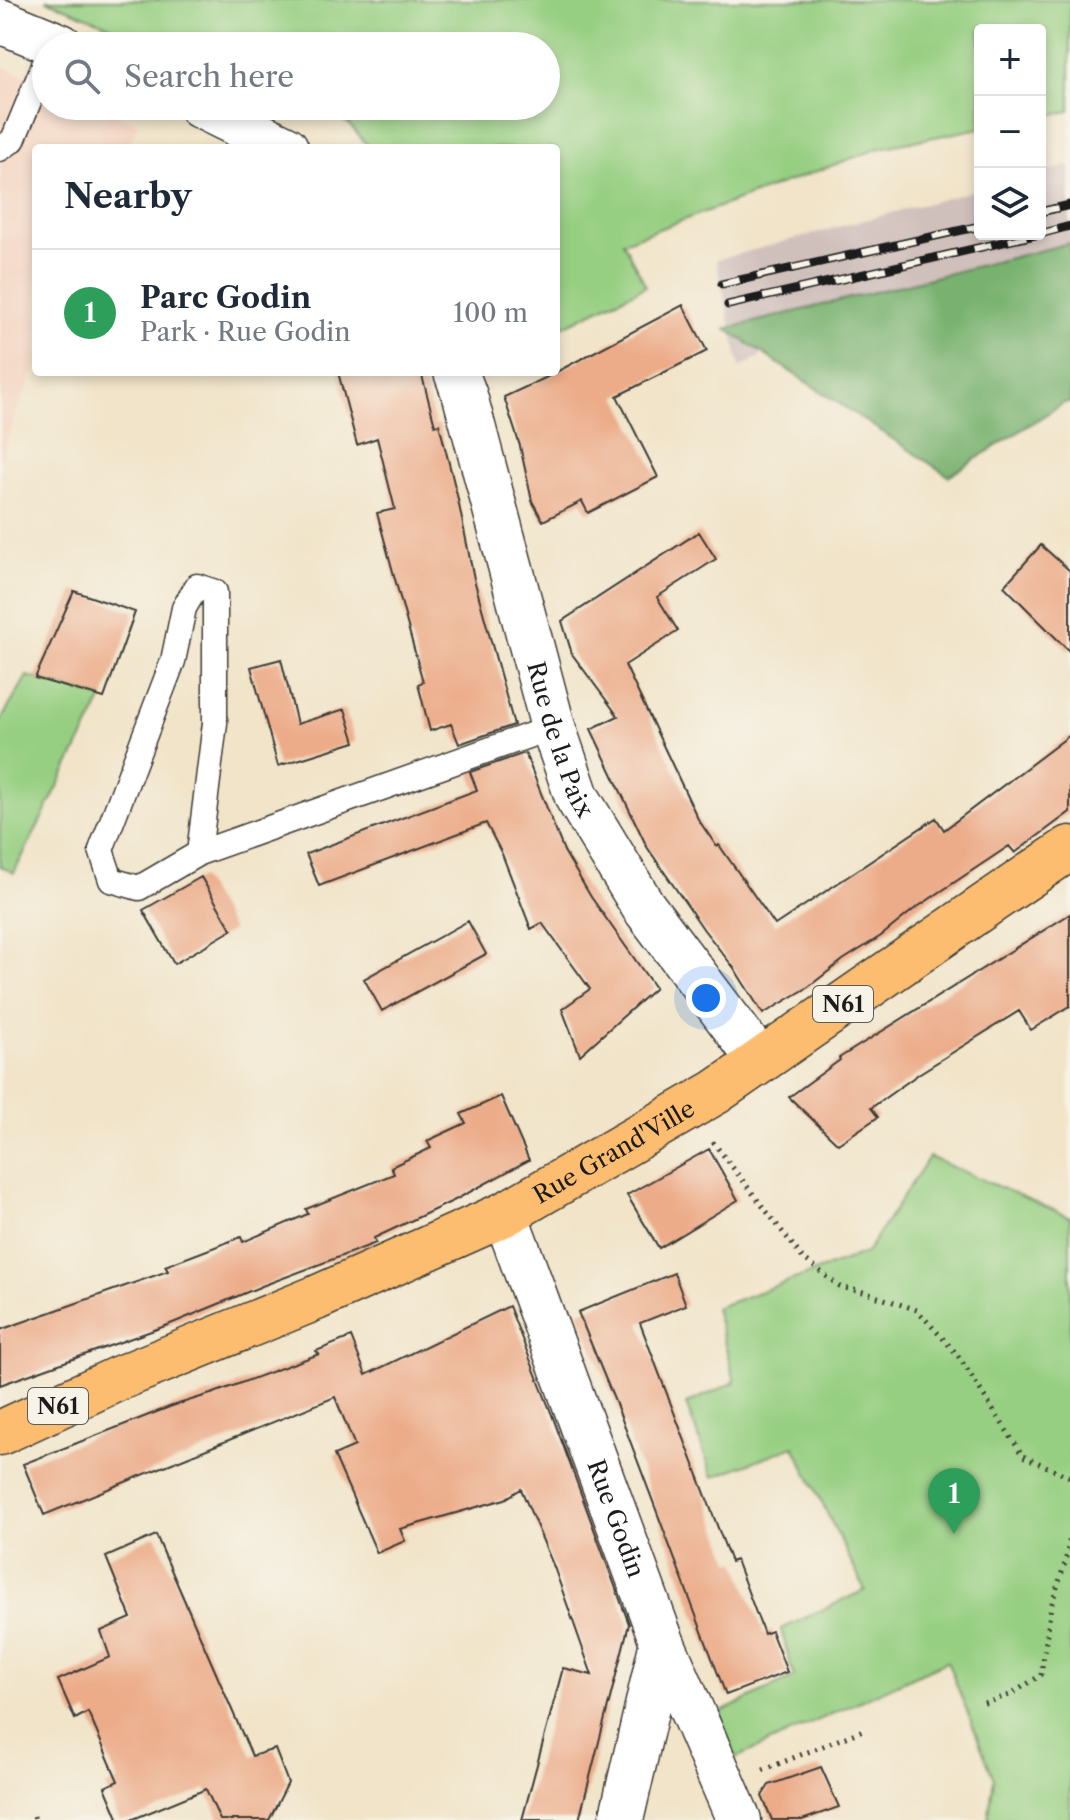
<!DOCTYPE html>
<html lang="en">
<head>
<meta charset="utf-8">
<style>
  :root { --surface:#fff; --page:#f2f2f3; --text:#1f2937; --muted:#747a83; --line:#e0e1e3; --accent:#db2777 }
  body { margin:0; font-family:"Libre Caslon Text",serif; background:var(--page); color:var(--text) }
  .controls { position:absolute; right:24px; top:24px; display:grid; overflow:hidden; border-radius:8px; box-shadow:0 4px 12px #0003 }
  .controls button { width:72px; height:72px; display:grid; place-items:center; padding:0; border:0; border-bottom:2px solid var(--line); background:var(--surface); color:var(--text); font:40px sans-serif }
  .you { position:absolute; left:706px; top:998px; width:28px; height:28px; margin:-20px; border:6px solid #fff; border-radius:50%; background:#1a73e8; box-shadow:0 0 0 12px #1a73e833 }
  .badge { display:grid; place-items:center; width:52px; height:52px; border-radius:50%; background:var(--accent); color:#fff; font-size:26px; font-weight:700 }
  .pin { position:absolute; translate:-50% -66px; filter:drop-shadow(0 2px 4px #0008) }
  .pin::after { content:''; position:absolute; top:42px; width:28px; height:24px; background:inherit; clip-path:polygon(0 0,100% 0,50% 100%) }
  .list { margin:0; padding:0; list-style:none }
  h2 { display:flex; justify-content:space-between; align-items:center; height:104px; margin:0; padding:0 32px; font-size:34px }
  h2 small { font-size:26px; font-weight:400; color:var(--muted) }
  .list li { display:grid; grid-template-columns:52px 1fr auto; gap:24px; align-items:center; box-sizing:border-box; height:128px; padding:0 32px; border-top:2px solid var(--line) }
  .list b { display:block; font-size:30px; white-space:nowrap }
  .list p { margin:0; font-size:26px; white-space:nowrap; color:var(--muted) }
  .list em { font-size:26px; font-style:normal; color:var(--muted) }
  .icon { flex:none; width:44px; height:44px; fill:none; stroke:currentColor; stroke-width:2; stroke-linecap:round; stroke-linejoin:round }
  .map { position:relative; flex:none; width:1070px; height:1820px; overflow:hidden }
  .search { position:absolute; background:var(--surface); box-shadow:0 4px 12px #0003; left:32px; top:32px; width:528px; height:88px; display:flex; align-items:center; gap:20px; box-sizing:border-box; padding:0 28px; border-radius:44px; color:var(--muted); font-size:30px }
  .panel { position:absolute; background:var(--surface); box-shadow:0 4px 12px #0003; left:32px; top:144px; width:528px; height:232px; border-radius:8px }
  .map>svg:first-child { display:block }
  .built { fill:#f4d3c0 }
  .industrial { fill:#d0c0bc }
  .green { fill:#97cf82; stroke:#5a764f; stroke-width:2 }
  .forest { fill:#79b270; stroke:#4a6746; stroke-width:2 }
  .building { fill:#ecac89 }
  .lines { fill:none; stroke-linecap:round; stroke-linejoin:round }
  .service-casing { stroke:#3c3a36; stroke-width:27 }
  .minor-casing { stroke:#3c3a36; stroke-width:47 }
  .primary-casing { stroke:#3c3a36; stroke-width:47 }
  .path { stroke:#3c3a36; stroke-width:5; stroke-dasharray:2 6; stroke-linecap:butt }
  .service { stroke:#fff; stroke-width:24 }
  .minor { stroke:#fff; stroke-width:44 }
  .primary { stroke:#fcbd6f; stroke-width:44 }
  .rail-casing { stroke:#1c1c1c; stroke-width:9 }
  .rail { stroke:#f7f3e8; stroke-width:6; stroke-dasharray:18; stroke-linecap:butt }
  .labels { text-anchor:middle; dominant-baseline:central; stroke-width:6; stroke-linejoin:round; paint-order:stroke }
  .shield { fill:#f7f3e8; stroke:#5e5c59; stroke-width:2 }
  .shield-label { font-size:22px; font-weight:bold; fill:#1c1c1c }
  .street-label { font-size:24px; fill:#1c1c1c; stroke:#f7f3e8 }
</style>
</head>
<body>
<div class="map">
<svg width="1070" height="1820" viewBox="0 0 1070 1820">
  <rect width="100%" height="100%" fill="#f7f3e8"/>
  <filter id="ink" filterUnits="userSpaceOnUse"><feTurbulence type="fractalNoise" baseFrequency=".0125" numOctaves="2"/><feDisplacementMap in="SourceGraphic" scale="16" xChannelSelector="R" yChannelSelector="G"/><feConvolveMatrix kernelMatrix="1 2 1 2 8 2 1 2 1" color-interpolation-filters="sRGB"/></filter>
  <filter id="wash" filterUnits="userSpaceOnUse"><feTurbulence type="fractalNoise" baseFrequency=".006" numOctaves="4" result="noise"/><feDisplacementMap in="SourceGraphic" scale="32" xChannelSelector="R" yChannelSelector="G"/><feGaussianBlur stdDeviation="1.8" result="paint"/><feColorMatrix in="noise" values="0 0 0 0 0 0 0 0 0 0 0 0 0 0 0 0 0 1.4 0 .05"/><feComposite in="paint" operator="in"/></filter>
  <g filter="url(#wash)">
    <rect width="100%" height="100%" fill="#f1e4c9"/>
    <path class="built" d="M 0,65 L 46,85 L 46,106 L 96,106 L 138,124 L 128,148 L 36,148 L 36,366 L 15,415 L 0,463 Z"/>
    <path class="industrial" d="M 1070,165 L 1070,243 L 869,293 L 740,368 L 716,260 L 980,189 L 980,234 L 1040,234 L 1040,173 Z"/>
    <path class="green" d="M 46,0 L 1070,0 L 1070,111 L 1040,117 L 1040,30 L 980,30 L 980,128 L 880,148 L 623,242 L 646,286 L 556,330 L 556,148 L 370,148 L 348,123 L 306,106 L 546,106 L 546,46 L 159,46 Z
      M 27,676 L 103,698 L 14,873 L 0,866 L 0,722 Z
      M 929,1157 L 1070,1217 L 1070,1820 L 988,1820 L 994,1779 L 947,1661 L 736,1758 L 719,1713 L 794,1677 L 781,1629 L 865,1590 L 794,1446 L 713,1477 L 686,1404 L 735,1382 L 715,1308 L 866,1253 Z"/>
    <path class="forest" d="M 1070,243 L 1070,403 L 1064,403 L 949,476 L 726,329 Z"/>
    <g id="blocks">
      <path class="building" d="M 683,305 L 707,351 L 617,396 L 658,477 L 588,513 L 582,501 L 543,521 L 532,501 L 520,446 L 504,397 L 545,378 Z
        M 338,372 L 421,372 L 435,425 L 439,424 L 457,495 L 474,579 L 514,725 L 459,744 L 451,724 L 430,731 L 418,684 L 423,682 L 377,513 L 395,509 L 377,438 L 357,445 Z
        M 699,532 L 716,559 L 657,597 L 678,631 L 625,665 L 698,819 L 717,847 L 719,845 L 775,925 L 936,818 L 944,830 L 1070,735 L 1070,812 L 1015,853 L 1009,846 L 913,910 L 881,936 L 843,960 L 807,988 L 763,1014 L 734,968 L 704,930 L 647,847 L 591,729 L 618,716 L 572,654 L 562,621 Z
        M 1041,545 L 1070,571 L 1070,652 L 1004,586 Z
        M 74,591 L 135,612 L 104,698 L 35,678 Z
        M 281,659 L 297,724 L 345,709 L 355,742 L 278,766 L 251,667 Z
        M 525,753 L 564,851 L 591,897 L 655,988 L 580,1055 L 562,1009 L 590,989 L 542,923 L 531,929 L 502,854 L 486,823 L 319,886 L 306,854 L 477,790 L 470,772 Z
        M 201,877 L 232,930 L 174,964 L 143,910 Z
        M 1070,914 L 1070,1006 L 1031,1030 L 1019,1011 L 920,1073 L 871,1108 L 878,1117 L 838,1144 L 789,1097 L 840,1060 L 839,1058 Z
        M 468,921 L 486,954 L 382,1011 L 364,979 Z
        M 501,1096 L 529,1160 L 455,1200 L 374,1238 L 376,1243 L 262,1286 L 168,1325 L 0,1385 L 0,1330 L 168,1271 L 165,1266 L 241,1237 L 243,1242 L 308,1214 L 306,1209 L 394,1174 L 391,1167 L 431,1148 L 427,1141 L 466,1123 L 461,1114 Z
        M 709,1149 L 738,1200 L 659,1248 L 627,1195 Z
        M 674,1273 L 686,1305 L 640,1323 L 731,1562 L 736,1560 L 764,1634 L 771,1631 L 787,1672 L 726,1695 L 618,1409 L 578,1312 Z
        M 509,1306 L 552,1415 L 629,1624 L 579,1820 L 522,1820 L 563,1668 L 592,1675 L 554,1567 L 521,1489 L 505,1499 L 400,1529 L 405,1541 L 377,1553 L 334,1455 L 355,1446 L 335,1397 L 44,1515 L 23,1464 L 172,1406 L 214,1393 L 319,1354 L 316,1351 L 351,1337 L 366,1375 Z
        M 156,1535 L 252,1756 L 275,1749 L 288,1783 L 269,1820 L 220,1820 L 206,1789 L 131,1820 L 119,1820 L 105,1787 L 118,1781 L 88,1712 L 75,1719 L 58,1680 L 110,1657 L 101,1631 L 131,1618 L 106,1557 Z
        M 821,1767 L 839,1807 L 802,1820 L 772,1820 L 762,1796 L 769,1785 Z"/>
    </g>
  </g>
  <g filter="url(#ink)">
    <use href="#blocks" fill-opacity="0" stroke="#3c3a36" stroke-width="2"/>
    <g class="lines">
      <defs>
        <path id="service" d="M 0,149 L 13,140 L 46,60
          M 199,853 L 215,723 L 215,592 L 197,586 L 184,608 L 173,661 L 101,850 L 111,880 L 139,888 L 199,853 L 553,727"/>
        <g id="minor">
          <path d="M 0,21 L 61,46"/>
          <path d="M 200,106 L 286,148"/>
          <path id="s1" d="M 456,372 L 465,396 L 553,727 L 577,797 L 643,906 L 760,1061"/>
          <path id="s2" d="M 505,1214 L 662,1642 L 739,1820"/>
          <path d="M 621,1820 L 662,1642"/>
        </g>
        <g id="primary">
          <path id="s3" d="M 0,1433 L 117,1379 L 316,1298 L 505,1214 L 716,1092 L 986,905 L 1070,848"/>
        </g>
      </defs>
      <use href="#service" class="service-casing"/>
      <use href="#minor" class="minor-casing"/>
      <use href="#primary" class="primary-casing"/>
      <path class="path" d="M 713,1142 L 802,1257 L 840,1287 L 863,1292 L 917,1310 L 957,1354 L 1023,1456 L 1070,1477
        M 984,1703 L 1010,1695 L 1041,1675 L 1051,1606 L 1065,1563 L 1070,1537
        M 763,1770 L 863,1730
        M 34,1816 L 35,1820"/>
      <use href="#service" class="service"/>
      <use href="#minor" class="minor"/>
      <use href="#primary" class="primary"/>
      <defs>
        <path id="rail" d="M 1040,212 L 1070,205
          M 1040,234 L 1070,226
          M 722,284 L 980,226
          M 728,305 L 1039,234"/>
      </defs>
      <use href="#rail" class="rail-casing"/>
      <use href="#rail" class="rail"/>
    </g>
  </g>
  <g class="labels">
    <g class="shield">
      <rect x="813" y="986" width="60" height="36" rx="6"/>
      <rect x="28" y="1388" width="60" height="36" rx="6"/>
    </g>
    <g class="shield-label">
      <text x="843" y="1004">N61</text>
      <text x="58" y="1406">N61</text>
    </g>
    <g class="street-label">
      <text stroke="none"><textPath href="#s1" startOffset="382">Rue de la Paix</textPath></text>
      <text stroke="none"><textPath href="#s3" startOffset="676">Rue Grand'Ville</textPath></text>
      <text stroke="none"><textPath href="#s2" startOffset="324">Rue Godin</textPath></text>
    </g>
  </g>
</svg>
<div class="controls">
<button>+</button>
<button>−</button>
<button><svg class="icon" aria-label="layers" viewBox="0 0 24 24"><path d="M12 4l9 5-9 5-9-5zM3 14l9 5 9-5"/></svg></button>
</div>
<div class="you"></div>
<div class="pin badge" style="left:954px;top:1534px;background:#2e9e5b">1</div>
<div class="search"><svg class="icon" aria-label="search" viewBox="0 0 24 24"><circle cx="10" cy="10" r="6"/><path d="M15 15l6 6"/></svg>Search here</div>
<section class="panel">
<h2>Nearby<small></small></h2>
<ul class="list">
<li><span class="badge" style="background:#2e9e5b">1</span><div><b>Parc Godin</b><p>Park · Rue Godin</p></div><em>100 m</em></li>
</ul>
</section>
</div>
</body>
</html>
